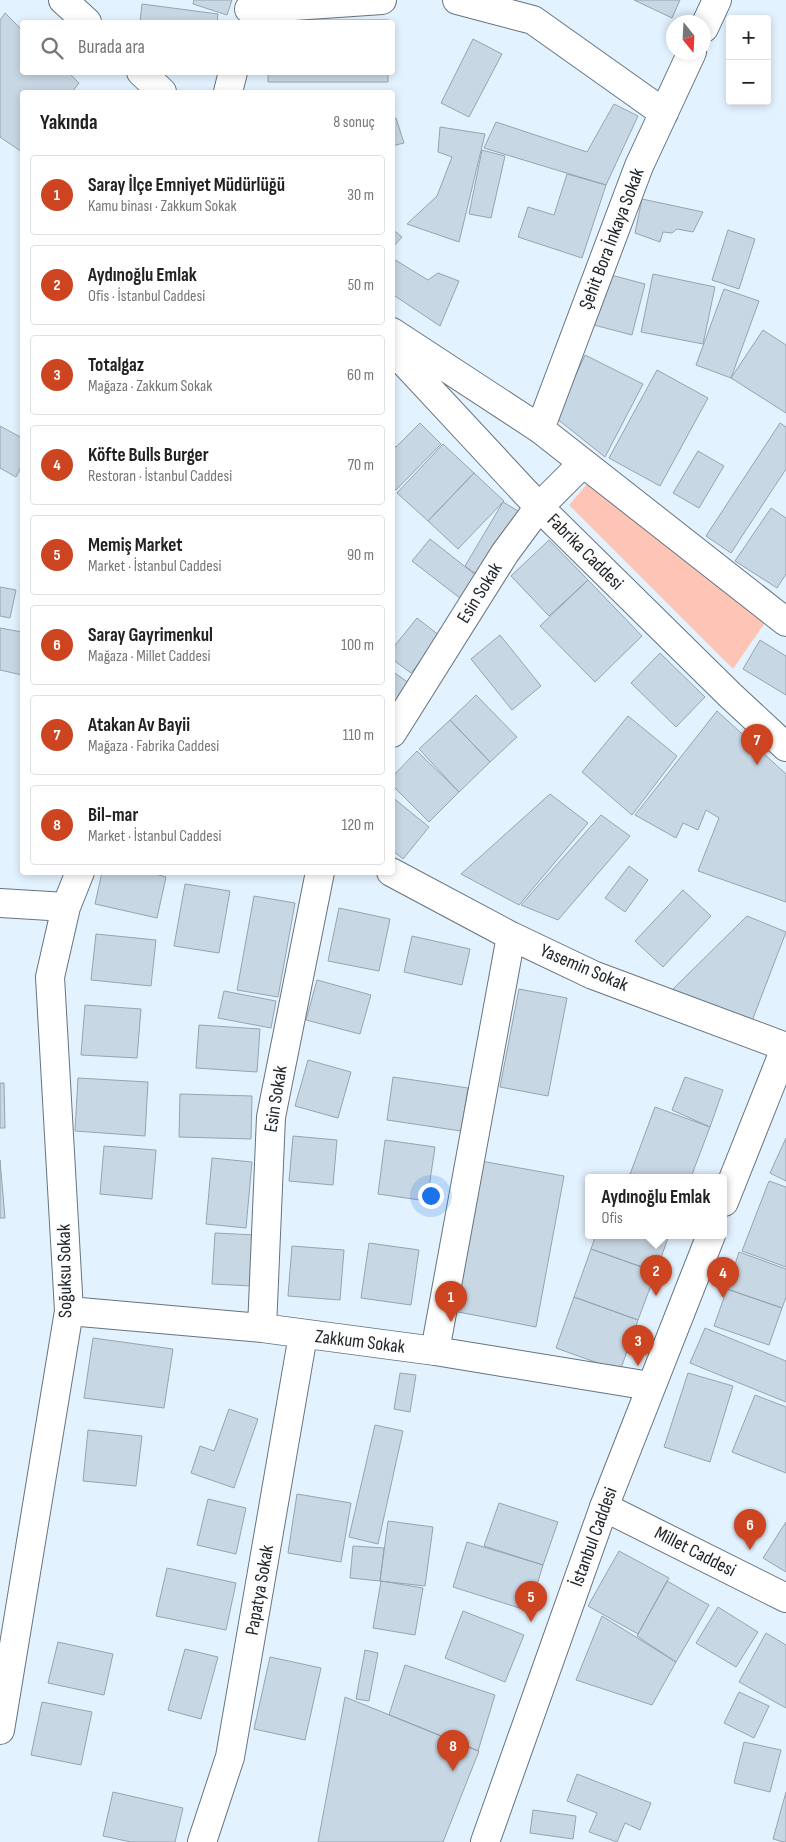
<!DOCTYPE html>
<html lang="tr">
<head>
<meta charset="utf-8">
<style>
  :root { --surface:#fff; --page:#f6f6f6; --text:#222; --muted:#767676; --line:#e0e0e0; --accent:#cd4420 }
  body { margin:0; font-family:"Sofia Sans Condensed",sans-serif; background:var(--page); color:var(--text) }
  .controls { position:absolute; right:15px; top:15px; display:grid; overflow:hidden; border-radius:5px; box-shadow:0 2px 8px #0003 }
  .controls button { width:45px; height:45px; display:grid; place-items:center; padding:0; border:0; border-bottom:1px solid var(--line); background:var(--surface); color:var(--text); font:25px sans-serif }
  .compass { position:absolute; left:666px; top:15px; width:45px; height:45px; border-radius:50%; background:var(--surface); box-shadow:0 2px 8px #0003; rotate:162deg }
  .you { position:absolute; left:430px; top:1195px; width:18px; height:18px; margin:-12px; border:4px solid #fff; border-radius:50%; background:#1a73e8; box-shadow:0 0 0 8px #1a73e833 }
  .badge { display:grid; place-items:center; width:32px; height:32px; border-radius:50%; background:var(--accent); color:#fff; font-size:16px; font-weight:700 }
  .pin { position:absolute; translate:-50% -41px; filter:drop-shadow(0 1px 2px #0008) }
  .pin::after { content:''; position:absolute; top:26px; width:18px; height:15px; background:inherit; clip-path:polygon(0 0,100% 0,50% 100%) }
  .popup { position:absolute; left:585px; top:1174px; width:142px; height:65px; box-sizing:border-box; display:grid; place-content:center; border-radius:5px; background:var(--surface); filter:drop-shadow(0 1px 4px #0005); font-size:16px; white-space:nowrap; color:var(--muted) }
  .popup b { font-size:19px; color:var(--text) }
  .popup::after { content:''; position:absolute; left:50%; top:100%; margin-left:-10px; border:10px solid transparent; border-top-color:var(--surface) }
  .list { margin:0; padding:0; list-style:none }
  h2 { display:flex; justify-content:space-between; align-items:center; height:65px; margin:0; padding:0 20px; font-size:21px }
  h2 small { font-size:16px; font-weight:400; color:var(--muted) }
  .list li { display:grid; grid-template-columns:32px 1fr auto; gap:15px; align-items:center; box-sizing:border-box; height:80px; margin:0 10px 10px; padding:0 10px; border:1px solid var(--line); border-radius:5px }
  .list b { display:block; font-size:19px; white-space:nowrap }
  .list p { margin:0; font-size:16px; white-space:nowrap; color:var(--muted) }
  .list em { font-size:16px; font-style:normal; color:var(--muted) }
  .icon { flex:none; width:28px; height:28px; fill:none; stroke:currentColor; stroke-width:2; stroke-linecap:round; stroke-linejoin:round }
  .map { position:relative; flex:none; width:786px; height:1842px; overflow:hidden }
  .search { position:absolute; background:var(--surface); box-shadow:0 2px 8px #0003; left:20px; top:20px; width:375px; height:55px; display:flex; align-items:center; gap:12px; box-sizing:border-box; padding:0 18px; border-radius:5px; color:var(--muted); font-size:19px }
  .panel { position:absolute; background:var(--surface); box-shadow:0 2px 8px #0003; left:20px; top:90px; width:375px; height:785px; border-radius:5px }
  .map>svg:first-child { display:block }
  .green { fill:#fec5b6 }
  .building { fill:#c8d7e4; stroke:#96a4b0 }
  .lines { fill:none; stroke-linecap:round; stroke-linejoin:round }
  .minor-casing { stroke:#66747f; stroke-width:30 }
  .major-casing { stroke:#66747f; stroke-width:30 }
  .highway-casing { stroke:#66747f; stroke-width:30 }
  .minor { stroke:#fff; stroke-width:28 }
  .major { stroke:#fff; stroke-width:28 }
  .highway { stroke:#fff; stroke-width:28 }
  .labels { text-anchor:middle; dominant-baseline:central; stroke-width:5; stroke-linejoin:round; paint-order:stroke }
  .street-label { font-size:19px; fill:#21272b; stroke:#fdfdfd }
</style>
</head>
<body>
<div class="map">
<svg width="786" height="1842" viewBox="0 0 786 1842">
  <rect width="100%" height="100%" fill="#e3f2ff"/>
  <path class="green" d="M 587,484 L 700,564 L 767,620 L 733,669 L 569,505 Z"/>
  <path class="building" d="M 194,0 L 232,0 L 227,15 L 193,4 Z
    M 634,0 L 680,0 L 672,18 Z
    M 142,4 L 218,14 L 217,22 L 140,22 Z
    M 5,13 L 22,30 L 22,72 L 68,72 L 79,83 L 72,92 L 22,92 L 22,152 L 0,137 L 0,20 Z
    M 268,20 L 389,20 L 389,22 L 268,22 Z
    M 473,39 L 502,54 L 469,117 L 441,103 Z
    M 268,72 L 388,72 L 388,82 L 268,82 Z
    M 614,104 L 638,116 L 606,185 L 484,148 L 496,122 L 587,152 Z
    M 396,118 L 404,143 L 392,146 L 392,119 Z
    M 440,127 L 485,134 L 459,242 L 407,224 L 437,196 L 452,157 L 438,152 Z
    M 482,150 L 505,156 L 491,218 L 469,214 Z
    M 567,174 L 606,185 L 582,258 L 518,237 L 528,207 L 554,215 Z
    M 642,199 L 703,212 L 693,232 L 677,229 L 672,233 L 663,232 L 660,242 L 635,233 Z
    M 392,229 L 402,237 L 392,248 Z
    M 728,230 L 755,239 L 739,289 L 712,280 Z
    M 392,258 L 428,280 L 438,273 L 459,281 L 440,326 L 392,294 Z
    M 607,274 L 645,284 L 632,335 L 594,325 Z
    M 653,274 L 715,287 L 703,344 L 641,332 Z
    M 724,289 L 759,301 L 731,378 L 696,365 Z
    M 763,330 L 786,345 L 786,413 L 731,378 Z
    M 585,355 L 643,384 L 605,457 L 556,418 Z
    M 657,370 L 708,398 L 660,486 L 609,458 Z
    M 420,423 L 441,444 L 396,490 L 392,486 L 392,444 L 396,447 Z
    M 780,423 L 786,427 L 786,469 L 731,553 L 706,536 Z
    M 0,426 L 22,438 L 22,465 L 16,477 L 0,468 Z
    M 443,444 L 474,473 L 428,521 L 397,493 Z
    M 698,451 L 724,466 L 699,508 L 673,493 Z
    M 474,473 L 504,501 L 458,549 L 428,521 Z
    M 503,502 L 518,511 L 480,577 L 465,566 Z
    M 771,508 L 786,518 L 786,574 L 777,588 L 735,561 Z
    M 430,539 L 482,580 L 465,602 L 412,561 Z
    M 549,540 L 588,580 L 549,616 L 511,576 Z
    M 588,580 L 642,636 L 595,682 L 540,626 Z
    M 0,587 L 16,590 L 10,618 L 0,616 Z
    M 417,618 L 440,636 L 411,673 L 392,659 L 392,649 Z
    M 0,628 L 22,632 L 22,675 L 0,670 Z
    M 500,635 L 541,686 L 512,710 L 471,659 Z
    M 760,640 L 786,656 L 786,695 L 743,669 Z
    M 660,653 L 705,697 L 676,727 L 631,683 Z
    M 392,671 L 409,683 L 392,707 Z
    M 476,695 L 517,737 L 490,762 L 450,720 Z
    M 717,711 L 786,774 L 786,902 L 698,871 L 719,818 L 706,810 L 698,830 L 683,823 L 676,838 L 635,815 Z
    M 628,716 L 677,756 L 632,815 L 582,772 Z
    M 450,720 L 490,762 L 459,792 L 419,749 Z
    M 417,751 L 459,792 L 429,822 L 392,785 L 392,777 Z
    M 550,794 L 588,823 L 519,905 L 461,874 Z
    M 392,797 L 429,827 L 403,859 L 392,850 Z
    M 601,815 L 630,836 L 558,920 L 521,905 Z
    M 629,866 L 648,880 L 625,912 L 605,898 Z
    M 102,872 L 148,872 L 166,877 L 157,918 L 95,904 Z
    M 185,884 L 230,891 L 219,953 L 174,946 Z
    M 683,890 L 711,916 L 663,967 L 635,941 Z
    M 254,896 L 295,903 L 278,997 L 237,990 Z
    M 339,908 L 390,919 L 379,971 L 328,961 Z
    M 747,916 L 786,932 L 752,1021 L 671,991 Z
    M 96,934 L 156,940 L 151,986 L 91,980 Z
    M 412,936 L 470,949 L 462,985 L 404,972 Z
    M 317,980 L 371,995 L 360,1034 L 306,1020 Z
    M 519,989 L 567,998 L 548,1096 L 500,1087 Z
    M 224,991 L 276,1001 L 271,1028 L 218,1018 Z
    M 85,1005 L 141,1009 L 137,1058 L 81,1055 Z
    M 199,1025 L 260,1029 L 257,1072 L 196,1068 Z
    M 308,1060 L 351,1072 L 338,1118 L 295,1106 Z
    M 393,1077 L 468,1088 L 461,1131 L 387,1120 Z
    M 685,1077 L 723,1090 L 710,1127 L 672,1110 Z
    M 78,1078 L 148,1082 L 145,1136 L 75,1131 Z
    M 0,1083 L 4,1083 L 5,1128 L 0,1128 Z
    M 180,1094 L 252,1096 L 251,1139 L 179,1137 Z
    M 655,1107 L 710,1127 L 691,1177 L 629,1177 Z
    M 293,1136 L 337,1140 L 333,1185 L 289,1181 Z
    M 786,1138 L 786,1181 L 770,1173 Z
    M 385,1140 L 435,1147 L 427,1201 L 378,1194 Z
    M 104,1146 L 156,1150 L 152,1199 L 100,1194 Z
    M 212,1158 L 252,1162 L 246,1228 L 206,1224 Z
    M 0,1160 L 5,1218 L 0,1218 Z
    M 481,1161 L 564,1176 L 536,1327 L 453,1311 Z
    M 769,1181 L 786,1187 L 786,1267 L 742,1251 Z
    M 215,1233 L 256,1235 L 252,1286 L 212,1284 Z
    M 596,1235 L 669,1235 L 656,1272 L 591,1249 Z
    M 369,1243 L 419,1250 L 411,1305 L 361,1298 Z
    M 292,1246 L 344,1250 L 340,1300 L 288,1296 Z
    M 591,1249 L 656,1272 L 638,1320 L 574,1297 Z
    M 739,1252 L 786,1269 L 786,1297 L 782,1308 L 727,1289 Z
    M 727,1289 L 782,1308 L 769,1345 L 714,1326 Z
    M 574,1297 L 638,1320 L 620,1371 L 556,1348 Z
    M 705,1328 L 786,1361 L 786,1402 L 690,1363 Z
    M 93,1338 L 173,1349 L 164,1408 L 84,1398 Z
    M 400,1373 L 416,1375 L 410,1412 L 394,1409 Z
    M 688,1373 L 733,1386 L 710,1462 L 664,1447 Z
    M 755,1395 L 786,1407 L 786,1473 L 732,1452 Z
    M 229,1409 L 258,1419 L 234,1488 L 191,1473 L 200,1446 L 214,1451 Z
    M 375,1425 L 403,1431 L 378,1544 L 349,1537 Z
    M 88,1430 L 142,1436 L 136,1486 L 83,1481 Z
    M 297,1494 L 351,1503 L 341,1562 L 288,1553 Z
    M 208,1499 L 246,1508 L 236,1554 L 197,1545 Z
    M 499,1503 L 558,1522 L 543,1565 L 484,1546 Z
    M 388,1521 L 433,1527 L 425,1586 L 380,1581 Z
    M 786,1522 L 786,1572 L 763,1558 Z
    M 467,1542 L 543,1565 L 529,1611 L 453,1587 Z
    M 353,1546 L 384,1548 L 380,1581 L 350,1578 Z
    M 619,1551 L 669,1578 L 638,1634 L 588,1606 Z
    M 167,1568 L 236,1583 L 226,1630 L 156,1616 Z
    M 381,1581 L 423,1588 L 415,1635 L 373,1628 Z
    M 667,1581 L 709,1605 L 676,1662 L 637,1636 Z
    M 718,1607 L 758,1632 L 736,1667 L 696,1643 Z
    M 463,1611 L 524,1635 L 505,1682 L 445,1658 Z
    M 602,1616 L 676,1662 L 652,1705 L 576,1680 Z
    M 766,1633 L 786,1645 L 786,1708 L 739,1682 Z
    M 58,1642 L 113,1654 L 104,1695 L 48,1683 Z
    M 185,1649 L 218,1657 L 201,1719 L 168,1710 Z
    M 365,1650 L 378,1653 L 369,1701 L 356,1699 Z
    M 270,1657 L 321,1668 L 305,1740 L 254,1729 Z
    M 405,1665 L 495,1695 L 478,1751 L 389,1715 Z
    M 739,1692 L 769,1706 L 754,1738 L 724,1723 Z
    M 345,1697 L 479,1751 L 443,1842 L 318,1842 Z
    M 42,1702 L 92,1712 L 81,1765 L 31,1755 Z
    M 744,1742 L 781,1750 L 770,1792 L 734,1783 Z
    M 577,1774 L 651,1803 L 640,1830 L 625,1823 L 617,1842 L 589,1832 L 597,1813 L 567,1801 Z
    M 113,1792 L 183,1808 L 175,1842 L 131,1842 L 103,1836 Z
    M 786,1792 L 786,1842 L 784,1842 L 773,1839 Z
    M 533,1810 L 576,1816 L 573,1839 L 530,1833 Z"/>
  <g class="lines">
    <defs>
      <path id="minor" d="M 457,0 L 533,20 L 664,113
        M 249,9 L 382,0
        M 704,28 L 717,0
        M 228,92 L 233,72
        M 540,429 L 639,166 L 692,52
        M 392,733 L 505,553 L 539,507 L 582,464
        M 391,872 L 511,936 L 593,975 L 786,1047
        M 0,903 L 66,907
        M 69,1311 L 262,1328 L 435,1351 L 650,1386
        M 262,1328 L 271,1117 L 320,872
        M 435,1351 L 511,936
        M 0,1730 L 69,1311 L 50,977 L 66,907 L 80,872
        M 202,1842 L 230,1757 L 303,1335"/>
      <path id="major" d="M 63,0 L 87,22
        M 141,72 L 162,92
        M 392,332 L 540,429 L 786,622
        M 392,349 L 539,507 L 730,695 L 786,747
        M 604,1507 L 786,1598"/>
      <path id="highway" d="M 724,1202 L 786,1046
        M 485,1842 L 604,1507 L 711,1235"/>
    </defs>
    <use href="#minor" class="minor-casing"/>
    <use href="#major" class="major-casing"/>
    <use href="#highway" class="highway-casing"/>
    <use href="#minor" class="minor"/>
    <use href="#major" class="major"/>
    <use href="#highway" class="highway"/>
  </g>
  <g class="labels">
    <g class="street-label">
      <text transform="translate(612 239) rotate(-69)">Şehit Bora İnkaya Sokak</text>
      <text transform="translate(585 552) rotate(45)">Fabrika Caddesi</text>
      <text transform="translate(480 593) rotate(-58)">Esin Sokak</text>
      <text transform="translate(584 968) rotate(23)">Yasemin Sokak</text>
      <text transform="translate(276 1099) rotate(-81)">Esin Sokak</text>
      <text transform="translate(65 1271) rotate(-91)">Soğuksu Sokak</text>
      <text transform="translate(360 1342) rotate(7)">Zakkum Sokak</text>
      <text transform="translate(594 1537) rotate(-70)">İstanbul Caddesi</text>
      <text transform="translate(695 1552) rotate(27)">Millet Caddesi</text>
      <text transform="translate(260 1590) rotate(-80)">Papatya Sokak</text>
    </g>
  </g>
</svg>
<div class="controls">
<button>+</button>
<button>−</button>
</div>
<svg class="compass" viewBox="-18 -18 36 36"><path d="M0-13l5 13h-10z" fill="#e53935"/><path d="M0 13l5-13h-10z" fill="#767676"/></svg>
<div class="you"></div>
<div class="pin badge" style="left:451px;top:1322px">1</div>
<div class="pin badge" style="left:656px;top:1296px">2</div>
<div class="popup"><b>Aydınoğlu Emlak</b>Ofis</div>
<div class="pin badge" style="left:638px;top:1366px">3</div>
<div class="pin badge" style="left:723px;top:1298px">4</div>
<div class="pin badge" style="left:531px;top:1622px">5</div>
<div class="pin badge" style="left:750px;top:1550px">6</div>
<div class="pin badge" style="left:757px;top:765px">7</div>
<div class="pin badge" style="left:453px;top:1771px">8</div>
<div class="search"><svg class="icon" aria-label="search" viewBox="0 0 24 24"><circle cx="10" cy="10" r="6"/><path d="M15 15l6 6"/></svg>Burada ara</div>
<section class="panel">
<h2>Yakında<small>8 sonuç</small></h2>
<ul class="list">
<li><span class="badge">1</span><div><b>Saray İlçe Emniyet Müdürlüğü</b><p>Kamu binası · Zakkum Sokak</p></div><em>30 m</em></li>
<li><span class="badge">2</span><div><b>Aydınoğlu Emlak</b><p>Ofis · İstanbul Caddesi</p></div><em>50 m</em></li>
<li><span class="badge">3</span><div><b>Totalgaz</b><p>Mağaza · Zakkum Sokak</p></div><em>60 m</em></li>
<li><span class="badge">4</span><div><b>Köfte Bulls Burger</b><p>Restoran · İstanbul Caddesi</p></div><em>70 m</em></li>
<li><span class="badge">5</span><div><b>Memiş Market</b><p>Market · İstanbul Caddesi</p></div><em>90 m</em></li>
<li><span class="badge">6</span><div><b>Saray Gayrimenkul</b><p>Mağaza · Millet Caddesi</p></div><em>100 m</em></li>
<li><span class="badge">7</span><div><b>Atakan Av Bayii</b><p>Mağaza · Fabrika Caddesi</p></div><em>110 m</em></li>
<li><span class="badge">8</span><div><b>Bil-mar</b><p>Market · İstanbul Caddesi</p></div><em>120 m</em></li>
</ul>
</section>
</div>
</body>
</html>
